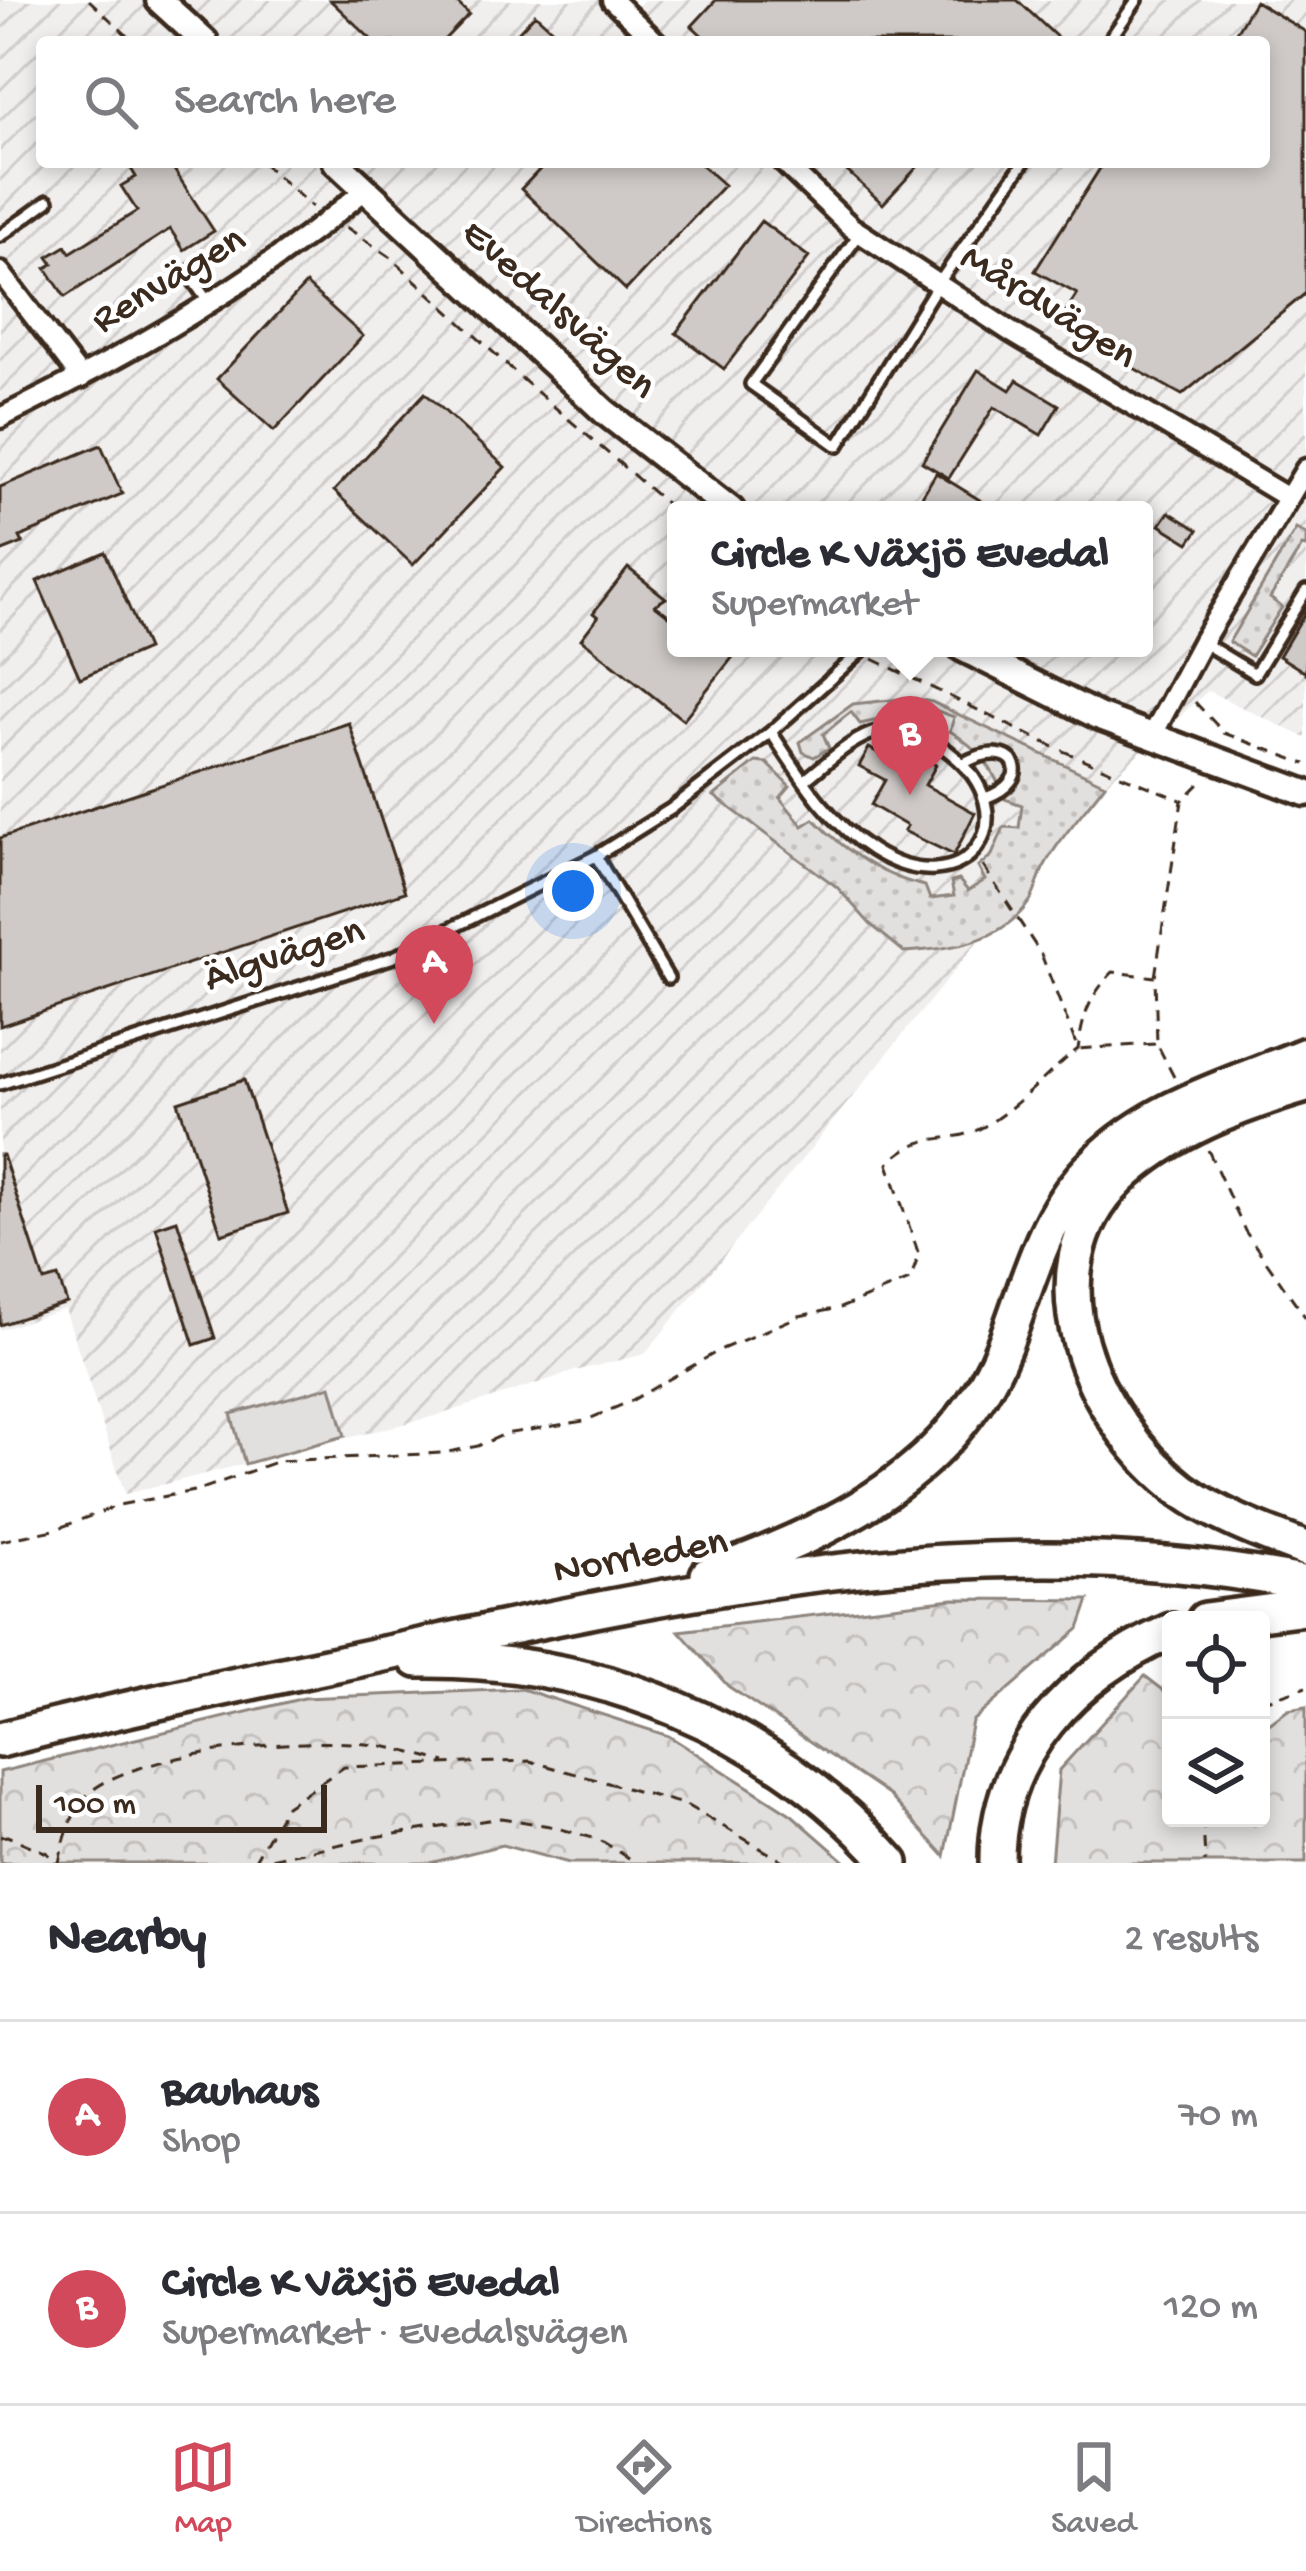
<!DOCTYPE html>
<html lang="en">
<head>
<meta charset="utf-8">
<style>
  :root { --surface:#fff; --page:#f7f7f7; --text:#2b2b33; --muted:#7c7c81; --line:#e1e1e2; --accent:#d1495b }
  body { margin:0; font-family:"Gochi Hand",sans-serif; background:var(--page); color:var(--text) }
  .controls { position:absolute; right:36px; bottom:36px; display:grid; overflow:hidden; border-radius:12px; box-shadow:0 6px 18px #0003 }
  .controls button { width:108px; height:108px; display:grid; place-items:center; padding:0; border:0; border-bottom:3px solid var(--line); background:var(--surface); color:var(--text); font:60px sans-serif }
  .scale { position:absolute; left:36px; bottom:30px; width:291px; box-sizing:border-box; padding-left:12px; border:6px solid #3b2a1e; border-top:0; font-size:33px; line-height:42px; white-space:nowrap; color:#3b2a1e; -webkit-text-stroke:9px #fff; paint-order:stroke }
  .you { position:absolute; left:573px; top:891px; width:42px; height:42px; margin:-30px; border:9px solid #fff; border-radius:50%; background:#1a73e8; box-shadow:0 0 0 18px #1a73e833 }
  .badge { display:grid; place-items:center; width:78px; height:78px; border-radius:50%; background:var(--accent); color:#fff; font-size:39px; font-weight:700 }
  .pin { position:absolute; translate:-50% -99px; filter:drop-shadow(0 3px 6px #0008) }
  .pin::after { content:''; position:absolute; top:63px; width:42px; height:36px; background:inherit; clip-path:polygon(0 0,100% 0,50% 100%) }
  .popup { position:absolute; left:667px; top:501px; width:486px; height:156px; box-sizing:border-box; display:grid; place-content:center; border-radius:12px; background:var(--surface); filter:drop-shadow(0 3px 9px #0005); font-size:39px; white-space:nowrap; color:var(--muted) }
  .popup b { font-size:45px; color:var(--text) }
  .popup::after { content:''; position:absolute; left:50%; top:100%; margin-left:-24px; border:24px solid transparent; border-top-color:var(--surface) }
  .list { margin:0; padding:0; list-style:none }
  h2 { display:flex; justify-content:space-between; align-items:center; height:156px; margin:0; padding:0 48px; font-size:51px }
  h2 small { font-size:39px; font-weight:400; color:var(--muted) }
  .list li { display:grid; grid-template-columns:78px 1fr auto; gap:36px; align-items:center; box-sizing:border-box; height:192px; padding:0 48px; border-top:3px solid var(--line) }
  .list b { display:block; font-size:45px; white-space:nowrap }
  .list p { margin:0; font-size:39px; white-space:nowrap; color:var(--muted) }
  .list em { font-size:39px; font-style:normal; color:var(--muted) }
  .icon { flex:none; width:66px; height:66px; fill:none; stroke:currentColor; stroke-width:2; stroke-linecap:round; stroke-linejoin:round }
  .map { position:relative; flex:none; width:1306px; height:1863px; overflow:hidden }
  .search { position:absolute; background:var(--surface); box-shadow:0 6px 18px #0003; left:36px; right:36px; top:36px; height:132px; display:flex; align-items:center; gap:30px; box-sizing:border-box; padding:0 42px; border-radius:12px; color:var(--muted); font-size:45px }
  .sheet { height:540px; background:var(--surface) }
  nav { display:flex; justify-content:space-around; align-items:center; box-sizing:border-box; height:168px; border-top:3px solid var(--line); background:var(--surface); font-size:33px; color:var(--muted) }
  nav a { display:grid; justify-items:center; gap:6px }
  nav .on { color:var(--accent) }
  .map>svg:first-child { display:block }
  .industrial { fill:url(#industrial-furrows); fill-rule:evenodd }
  .grass { fill:url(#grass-dots); stroke:#8e857e; stroke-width:3 }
  .forest { fill:url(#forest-crowns); stroke:#8e857e; stroke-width:3 }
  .garden { fill:#e2e0de; stroke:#8e857e; stroke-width:3 }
  .building { fill:#cfcac7; stroke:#3b2a1e; stroke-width:3 }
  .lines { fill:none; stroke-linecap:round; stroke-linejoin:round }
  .service-casing { stroke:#3b2a1e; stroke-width:18 }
  .minor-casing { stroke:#3b2a1e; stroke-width:27 }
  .tertiary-casing { stroke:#3b2a1e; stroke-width:33 }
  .trunk-casing { stroke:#3b2a1e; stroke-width:42 }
  .path { stroke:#3b2a1e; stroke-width:3; stroke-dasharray:12 9; stroke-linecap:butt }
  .service { stroke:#fff; stroke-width:9 }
  .minor { stroke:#fff; stroke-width:18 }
  .tertiary { stroke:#fff; stroke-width:24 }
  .trunk { stroke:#fff; stroke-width:33 }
  .labels { text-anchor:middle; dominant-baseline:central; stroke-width:9; stroke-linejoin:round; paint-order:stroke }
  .street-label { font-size:42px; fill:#3b2a1e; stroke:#fff }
</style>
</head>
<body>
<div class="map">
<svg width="1306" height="1863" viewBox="0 0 1306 1863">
  <defs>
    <pattern id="industrial-furrows" width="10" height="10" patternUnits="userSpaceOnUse" patternTransform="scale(3)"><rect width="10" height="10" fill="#f1efee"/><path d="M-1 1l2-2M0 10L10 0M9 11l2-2" fill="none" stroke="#d0cdcc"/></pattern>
    <pattern id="grass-dots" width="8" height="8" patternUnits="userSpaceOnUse" patternTransform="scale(3)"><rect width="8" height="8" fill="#e2e0de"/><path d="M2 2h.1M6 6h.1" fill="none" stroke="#c3c0be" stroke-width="1.8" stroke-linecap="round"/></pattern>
    <pattern id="forest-crowns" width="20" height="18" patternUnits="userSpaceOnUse" patternTransform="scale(3)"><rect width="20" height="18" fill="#e2e0de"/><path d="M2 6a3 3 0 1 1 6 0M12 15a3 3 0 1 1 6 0" fill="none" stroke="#c3c0be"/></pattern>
  </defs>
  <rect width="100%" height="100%" fill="#fff"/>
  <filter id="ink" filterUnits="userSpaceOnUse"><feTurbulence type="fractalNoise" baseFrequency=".00833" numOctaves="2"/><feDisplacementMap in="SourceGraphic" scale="24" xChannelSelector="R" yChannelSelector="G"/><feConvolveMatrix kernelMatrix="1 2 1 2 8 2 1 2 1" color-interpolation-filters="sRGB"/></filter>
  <g filter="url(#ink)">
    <path class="industrial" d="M 0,0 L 612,0 L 629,16 L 643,0 L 1306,0 L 1306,738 L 1208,691 L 1105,784 L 1043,868 L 1031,900 L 1008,924 L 979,940 L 645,1354 L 575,1371 L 439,1415 L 125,1494 L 65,1309 L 0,1330 ZM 42,42 L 1264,42 L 1264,162 L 42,162 ZM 676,510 L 1144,510 L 1144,648 L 676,648 Z"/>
    <path class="grass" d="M 1296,529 L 1306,534 L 1306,547 L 1302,546 L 1270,598 L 1282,607 L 1251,656 L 1229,642 Z
      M 910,698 L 932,702 L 1105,784 C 1085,811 1060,837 1044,867 C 1038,877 1037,891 1030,901 C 1001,943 950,949 904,952 L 870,924 L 837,887 L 714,796 L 756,762 L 767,763 L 790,786 L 780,798 L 803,826 L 814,819 C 845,851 882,877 925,886 L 930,899 L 954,896 L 951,882 L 959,880 L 968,891 L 985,880 L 978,867 L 992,855 L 1004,827 L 1019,828 L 1022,805 L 1005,799 C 992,766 980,750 950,731 L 954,717 L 924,706 L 914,720 L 892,717 L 860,724 L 851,712 L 823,734 L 829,748 L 814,757 L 803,752 L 800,742 L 853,704 Z"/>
    <path class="forest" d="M 953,1599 L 1089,1600 L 1079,1629 L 972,1721 L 945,1856 L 890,1796 L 728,1686 L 679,1631 Z
      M 1145,1676 L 1171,1696 L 1171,1818 L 1261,1818 L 1261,1730 L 1288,1710 L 1306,1707 L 1306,1863 L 1051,1863 L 1059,1770 Z
      M 522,1689 L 669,1736 L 792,1815 L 847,1863 L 569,1863 L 502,1845 L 430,1863 L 0,1863 L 0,1772 L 304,1698 Z"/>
    <path class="garden" d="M 331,1386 L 345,1436 L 245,1464 L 231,1414 Z"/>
    <path class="building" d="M 330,0 L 454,0 L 469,14 L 442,42 L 374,42 Z
      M 716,0 L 1017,0 L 1062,42 L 709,42 L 692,26 Z
      M 1255,1 L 1306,32 L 1306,293 L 1182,395 L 1057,325 L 1077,294 L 1035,271 L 1104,162 L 1264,162 L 1264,42 L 1230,42 Z
      M 535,14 L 566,42 L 509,42 Z
      M 127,162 L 169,162 L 214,231 L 184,250 L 170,229 L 65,297 L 46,268 L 53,264 L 48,257 L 66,246 L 70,253 L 137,211 L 121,186 L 136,177 Z
      M 547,162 L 698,162 L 724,185 L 626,290 L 521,189 Z
      M 837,162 L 922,162 L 883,204 Z
      M 761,221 L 809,257 L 724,369 L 676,333 Z
      M 306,284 L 363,336 L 274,431 L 217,379 Z
      M 978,370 L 1010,390 L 1017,380 L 1059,405 L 1041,435 L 994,407 L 949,478 L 922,462 Z
      M 425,393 L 505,467 L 413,565 L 334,491 Z
      M 101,445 L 122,494 L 20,537 L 23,543 L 0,552 L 0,487 Z
      M 936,473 L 996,510 L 929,510 L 918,503 Z
      M 1169,512 L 1198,530 L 1189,543 L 1160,525 Z
      M 105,552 L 147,649 L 80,678 L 37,581 Z
      M 628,568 L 666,598 L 655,605 L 676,621 L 676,648 L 740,648 L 683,720 L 581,639 L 598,617 L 593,613 Z
      M 1306,611 L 1306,673 L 1279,656 Z
      M 349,723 L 405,892 L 0,1026 L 0,838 Z
      M 903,747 L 936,765 L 925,785 L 975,813 L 954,855 L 904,831 L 907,826 L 871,805 L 885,780 L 859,766 L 869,748 L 895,762 Z
      M 244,1080 L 288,1213 L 221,1234 L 178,1102 Z
      M 0,1155 L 3,1155 L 44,1281 L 58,1277 L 67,1303 L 0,1325 Z
      M 177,1220 L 215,1338 L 194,1345 L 156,1227 Z"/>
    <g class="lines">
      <defs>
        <path id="service" d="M 1108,42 L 1137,0
          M 860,233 L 751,384 L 838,446 L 938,284 L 1024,162
          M 0,236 L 48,201
          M 187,272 L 209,303
          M 1202,642 L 1255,674 L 1306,591
          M 771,732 C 800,776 827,821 872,850 C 966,910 1033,816 948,751 C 929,736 905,726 880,731 C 852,737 826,764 804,781
          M 964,763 C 1016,735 1037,780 985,798
          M 596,856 L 668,978
          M 0,1084 L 394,957 L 596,856 L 671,809 L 771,732 L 865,648"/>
        <path id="minor" d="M 612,0 L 656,42
          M 783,162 L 851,227 L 1011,332 L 1288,498
          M 0,272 L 81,378
          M 0,418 C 130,354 255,283 366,189
          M 1152,736 L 1202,642 L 1306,469"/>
        <path id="tertiary" d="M 159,0 L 205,42
          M 336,162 L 605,412 L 731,510
          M 962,648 L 1098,716 L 1306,793"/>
        <path id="trunk" d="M 1306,1085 C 1241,1104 1168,1131 1119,1179 C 1024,1273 1092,1422 1182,1490 C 1219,1517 1264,1533 1306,1549
          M 708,1575 C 833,1532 957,1472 1006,1341 C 1031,1276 1044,1213 1096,1163 C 1153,1106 1233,1085 1306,1055
          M 1205,1620 L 1306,1607
          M 417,1660 C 598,1657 771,1726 891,1863
          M 0,1740 C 135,1705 271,1678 407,1649 C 700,1586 1008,1522 1306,1584
          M 997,1863 C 996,1753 1075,1673 1171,1631"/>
      </defs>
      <use href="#service" class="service-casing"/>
      <use href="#minor" class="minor-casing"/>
      <use href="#tertiary" class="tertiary-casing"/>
      <use href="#trunk" class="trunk-casing"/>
      <path class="path" d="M 89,0 L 134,42
        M 262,162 L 312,207
        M 346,227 L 389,256 L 521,378 L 676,512
        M 873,659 L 1058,749 L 1181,800
        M 1195,702 L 1224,733 L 1306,764
        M 983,866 L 1041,954 L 1078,1049 L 1155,1044
        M 1174,1077 L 1157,1044 L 1155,977 L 1182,801 L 1204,779
        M 1208,1150 L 1245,1231 L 1306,1318
        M 0,1541 L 54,1530 L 119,1505 L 199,1490 L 278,1461 L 443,1453 L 478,1446 L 505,1434 L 584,1421 L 629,1402 L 722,1349 L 762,1332 L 799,1316 L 840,1308 L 910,1280 L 919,1255 L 888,1164 C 923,1127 948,1147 983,1127 C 1018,1107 1047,1073 1078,1049 C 1083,1016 1089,996 1113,972 L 1155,977
        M 1261,1702 L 1306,1687
        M 1203,1818 L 1205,1863
        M 0,1837 L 7,1836 L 47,1853 L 56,1863
        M 254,1862 L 286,1806 L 344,1767 L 530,1761 L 686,1805 L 786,1863
        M 59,1863 C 64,1839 73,1804 94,1789 C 145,1751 310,1736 374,1745 C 398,1748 422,1756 446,1762
        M 251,1863 L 375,1837 L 501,1818 L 550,1826 L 600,1840 L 637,1863"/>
      <use href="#service" class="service"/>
      <use href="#minor" class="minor"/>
      <use href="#tertiary" class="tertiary"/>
      <use href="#trunk" class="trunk"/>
    </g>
  </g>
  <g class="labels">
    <g class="street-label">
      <text transform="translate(170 282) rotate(-31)">Renvägen</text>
      <text transform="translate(1047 309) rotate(32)">Mårdvägen</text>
      <text transform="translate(557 311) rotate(42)">Evedalsvägen</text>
      <text transform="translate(285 957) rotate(-18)">Älgvägen</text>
      <text transform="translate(641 1559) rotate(-10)">Norrleden</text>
    </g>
  </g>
</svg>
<div class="controls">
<button><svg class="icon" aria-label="locate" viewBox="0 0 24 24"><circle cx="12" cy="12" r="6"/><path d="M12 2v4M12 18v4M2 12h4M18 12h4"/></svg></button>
<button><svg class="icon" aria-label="layers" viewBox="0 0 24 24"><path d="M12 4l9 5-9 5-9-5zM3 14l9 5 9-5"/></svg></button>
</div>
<div class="scale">100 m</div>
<div class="you"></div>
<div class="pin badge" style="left:434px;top:1024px">A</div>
<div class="pin badge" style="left:910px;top:795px">B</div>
<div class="popup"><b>Circle K Växjö Evedal</b>Supermarket</div>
<div class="search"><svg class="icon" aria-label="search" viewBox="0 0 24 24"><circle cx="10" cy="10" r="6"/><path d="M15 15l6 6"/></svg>Search here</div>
</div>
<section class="sheet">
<h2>Nearby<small>2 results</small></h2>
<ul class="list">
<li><span class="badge">A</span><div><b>Bauhaus</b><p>Shop</p></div><em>70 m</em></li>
<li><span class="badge">B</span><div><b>Circle K Växjö Evedal</b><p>Supermarket · Evedalsvägen</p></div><em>120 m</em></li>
</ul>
</section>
<nav>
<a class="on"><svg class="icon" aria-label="map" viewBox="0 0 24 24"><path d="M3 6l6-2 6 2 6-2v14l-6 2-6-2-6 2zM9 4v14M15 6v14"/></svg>Map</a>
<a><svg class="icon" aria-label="directions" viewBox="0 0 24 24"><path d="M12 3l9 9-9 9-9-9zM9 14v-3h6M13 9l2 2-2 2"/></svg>Directions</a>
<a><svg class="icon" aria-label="saved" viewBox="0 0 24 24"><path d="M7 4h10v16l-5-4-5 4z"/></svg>Saved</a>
</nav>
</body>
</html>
